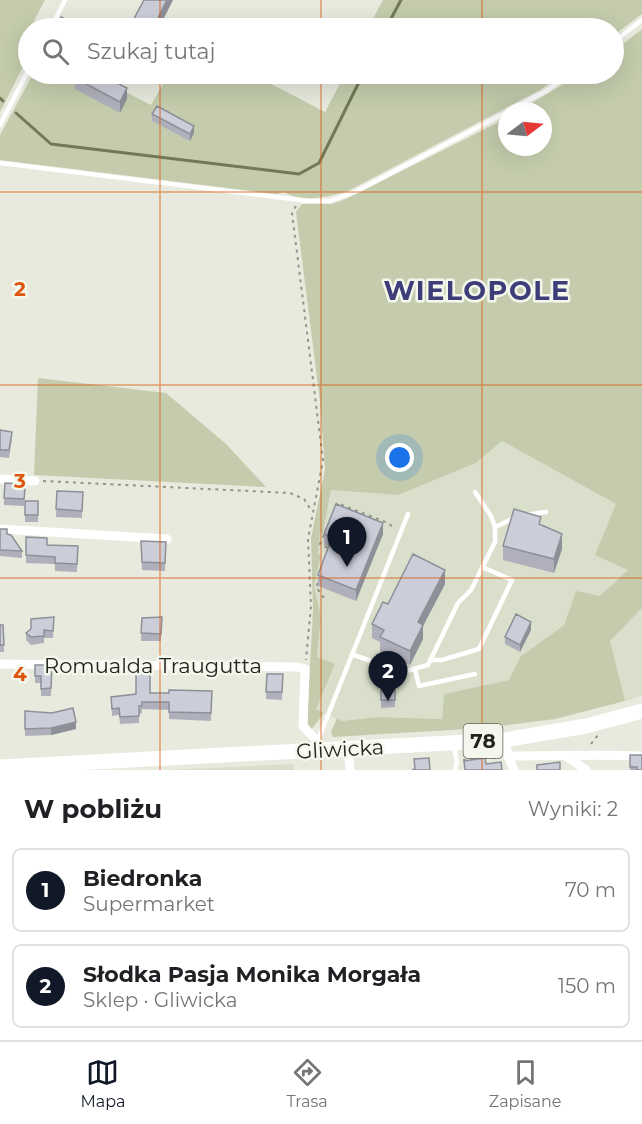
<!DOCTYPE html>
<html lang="pl">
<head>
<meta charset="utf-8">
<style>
  :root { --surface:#fff; --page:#f6f6f6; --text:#202124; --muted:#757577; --line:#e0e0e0; --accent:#111827 }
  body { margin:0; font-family:Montserrat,sans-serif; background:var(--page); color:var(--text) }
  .compass { position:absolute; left:498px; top:102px; width:54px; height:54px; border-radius:50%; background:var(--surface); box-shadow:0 6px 24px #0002; rotate:74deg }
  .you { position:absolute; left:400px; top:458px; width:21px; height:21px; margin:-15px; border:4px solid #fff; border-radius:50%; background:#1a73e8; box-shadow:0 0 0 9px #1a73e833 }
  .badge { display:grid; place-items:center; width:39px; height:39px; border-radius:50%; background:var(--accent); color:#fff; font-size:20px; font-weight:700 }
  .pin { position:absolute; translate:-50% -50px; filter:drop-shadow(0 2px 3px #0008) }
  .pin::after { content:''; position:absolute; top:32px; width:21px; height:18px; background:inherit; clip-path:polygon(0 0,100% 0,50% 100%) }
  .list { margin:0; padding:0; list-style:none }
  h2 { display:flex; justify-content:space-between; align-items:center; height:78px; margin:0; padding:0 24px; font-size:26px }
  h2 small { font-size:20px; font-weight:400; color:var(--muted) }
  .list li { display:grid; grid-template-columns:39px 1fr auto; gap:18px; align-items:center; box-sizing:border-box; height:84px; margin:0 12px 12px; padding:0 12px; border:2px solid var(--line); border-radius:9px }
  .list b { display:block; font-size:22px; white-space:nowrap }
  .list p { margin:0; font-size:20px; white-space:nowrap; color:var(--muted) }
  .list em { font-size:20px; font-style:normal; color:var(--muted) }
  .icon { flex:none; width:33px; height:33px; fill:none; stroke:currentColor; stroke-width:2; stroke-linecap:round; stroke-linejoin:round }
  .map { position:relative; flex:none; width:642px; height:770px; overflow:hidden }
  .search { position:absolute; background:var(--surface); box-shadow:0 6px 24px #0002; left:18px; right:18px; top:18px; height:66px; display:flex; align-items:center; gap:15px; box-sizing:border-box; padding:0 21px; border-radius:33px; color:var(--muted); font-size:22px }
  .sheet { height:270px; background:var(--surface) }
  nav { display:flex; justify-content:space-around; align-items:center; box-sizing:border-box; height:84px; border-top:2px solid var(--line); background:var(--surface); font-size:16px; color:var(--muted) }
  nav a { display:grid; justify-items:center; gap:3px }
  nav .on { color:var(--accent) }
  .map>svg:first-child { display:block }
  .built { fill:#dadfcc }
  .green { fill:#c4ccad }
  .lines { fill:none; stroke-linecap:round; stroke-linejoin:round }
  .stream { stroke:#727956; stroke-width:3 }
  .path { stroke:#93958b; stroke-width:2; stroke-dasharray:3 4.5; stroke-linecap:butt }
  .lane { stroke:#fff; stroke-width:4.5 }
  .street { stroke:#fff; stroke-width:9 }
  .primary { stroke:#fff; stroke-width:15 }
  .wall { fill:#afb0bb }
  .shaded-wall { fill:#8e9098 }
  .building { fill:#cbcdd9; stroke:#8e9098; stroke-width:1.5 }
  .grid { fill:none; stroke:#de560d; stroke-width:1.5; stroke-opacity:0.55 }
  .labels { text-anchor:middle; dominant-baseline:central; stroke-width:5; stroke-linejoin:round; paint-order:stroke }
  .shield { fill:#f4f7eb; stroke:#62635c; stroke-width:1.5 }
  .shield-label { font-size:20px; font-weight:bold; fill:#23241f }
  .street-label { font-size:21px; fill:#23241f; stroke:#f4f7eb }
  .district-label { font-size:27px; font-weight:bold; letter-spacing:1.5px; fill:#3c3d79; stroke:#f4f7eb }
  .grid-label { font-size:20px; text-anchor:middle; font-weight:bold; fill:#de560d; stroke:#f4f7eb; stroke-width:5; stroke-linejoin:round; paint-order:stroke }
</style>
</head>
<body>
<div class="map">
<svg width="642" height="770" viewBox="0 0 642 770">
  <rect width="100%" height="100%" fill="#e7eadd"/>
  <path class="built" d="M 502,441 L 616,504 L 629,569 L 600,597 L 576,591 L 564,625 L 520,657 L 509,680 L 444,694 L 442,719 L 377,717 L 342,721 L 316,709 L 334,664 L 317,657 L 321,617 L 314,586 L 321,555 L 317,554 L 320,532 L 323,533 L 331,490 L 398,495 L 476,463 Z
    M 642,608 L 642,696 L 625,701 L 609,641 Z
    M 293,764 L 294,770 L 167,770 Z"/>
  <path class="green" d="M 0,0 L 45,0 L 25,38 L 28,41 L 28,57 L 0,112 Z
    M 383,0 L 642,0 L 642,14 L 614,35 L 614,28 L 368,28 Z
    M 642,29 L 642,608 L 610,641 L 625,701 L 555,719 L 484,728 L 333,737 L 331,732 L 337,718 L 342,721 L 377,717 L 442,719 L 444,694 L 509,680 L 520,657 L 564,625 L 576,591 L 600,596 L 628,570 L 595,555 L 616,504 L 502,441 L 476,463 L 398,495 L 331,490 L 323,533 L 320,533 L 318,554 L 321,555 L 314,586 L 321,616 L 317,657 L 335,664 L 316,709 L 324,713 L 311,730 L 307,722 L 313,611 L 311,538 L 325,470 L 320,401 L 296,212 L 302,204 L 332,204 L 346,199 L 507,118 L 507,147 L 543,147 L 543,111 L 519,111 L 580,74 L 614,74 L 614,51 Z
    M 33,74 L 91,74 L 151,105 L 169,74 L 252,74 L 325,112 L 345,74 L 562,74 L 540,90 L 348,191 C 329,197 302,203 284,192 L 277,194 L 0,160 L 0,135 Z
    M 38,378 L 166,393 L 226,444 L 266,487 L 34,475 Z"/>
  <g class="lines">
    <path class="stream" d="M 386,28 L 401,0
      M 0,98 L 3,101
      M 16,113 L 51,144 L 299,174 L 319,163 L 363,74"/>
    <path class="path" d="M 296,206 L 292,213 L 323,460 L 308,539 L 311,606 L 306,660
      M 43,481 L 290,493 L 304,499 L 311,510
      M 336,506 L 337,503 L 388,523 L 394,528
      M 327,528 L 320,544 L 328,548
      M 318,583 L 316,587 L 324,598
      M 591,744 L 598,735
      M 463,760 L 493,757 L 499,760"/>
    <path class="lane" d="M 51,28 L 65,0
      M 614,42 L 642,20
      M 508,111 L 546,91 L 571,74
      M 0,125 L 28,71
      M 0,163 L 308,201 L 330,201 L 357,191 L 507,112
      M 525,515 L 546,512
      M 495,527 L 514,518
      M 354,655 L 403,672 L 428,665 L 458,603 L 471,590 L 495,542 L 495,527 L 491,516 L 475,492
      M 430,660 L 442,660 L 479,649 L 512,580 L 482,567
      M 415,669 L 419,686 L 475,674
      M 318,740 L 408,514
      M 454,746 L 457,763 L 455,770"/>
    <path class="street" d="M 0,479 L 35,481
      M 0,529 L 167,539
      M 0,664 L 298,667 L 305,669 L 303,726 L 317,741 L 317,750
      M 505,740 L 508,756 C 553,756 597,754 642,756
      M 348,749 L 350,770
      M 508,756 L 514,770
      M 566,756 L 586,770"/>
    <path class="primary" d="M 0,767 L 505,740 L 586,726 L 642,711"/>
  </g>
  <path class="wall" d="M 75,78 L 127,99 L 120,113 L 75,89 Z
    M 152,114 L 194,133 L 190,141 L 152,121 Z
    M 0,430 L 12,439 L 9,458 L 0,457 Z
    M 21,489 L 25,489 L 24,506 L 4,505 L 4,498 Z
    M 57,491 L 83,492 L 82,518 L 56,517 Z
    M 25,501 L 38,501 L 38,522 L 25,522 Z
    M 541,525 L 562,549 L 554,573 L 503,560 L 503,546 Z
    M 0,529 L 22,551 L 22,558 L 0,556 Z
    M 324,534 L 383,534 L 356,601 L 318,586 L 318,575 L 329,546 L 324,545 Z
    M 26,537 L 47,545 L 78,546 L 77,572 L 55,571 L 55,564 L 26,563 Z
    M 141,541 L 166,542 L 165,571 L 142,570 Z
    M 445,584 L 423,626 L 423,639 L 410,665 L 380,652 L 380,642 L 372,638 L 372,624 L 388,604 Z
    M 54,617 L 53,638 L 44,638 L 44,643 L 31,645 L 26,640 L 26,633 Z
    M 162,617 L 161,641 L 141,641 L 142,618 Z
    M 0,625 L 3,625 L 4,652 L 0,652 Z
    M 531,630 L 520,652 L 505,644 L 505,637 Z
    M 35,665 L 52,665 L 51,696 L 41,696 L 41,683 L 35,683 Z
    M 267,674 L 283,674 L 282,700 L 266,699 Z
    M 381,686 L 395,686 L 395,707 L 381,708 Z
    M 212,691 L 211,721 L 169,719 L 169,710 L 142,709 L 142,713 L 139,714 L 139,723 L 120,724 L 119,715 L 112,716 L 111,697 L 150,693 L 169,693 Z
    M 25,711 L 76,729 L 51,735 L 25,736 Z
    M 630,755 L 642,770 L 630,770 Z"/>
  <path class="shaded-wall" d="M 167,0 L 173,0 L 159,28 L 153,28 Z
    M 127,88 L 127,99 L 120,113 L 120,102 Z
    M 194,126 L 194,133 L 190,141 L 190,134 Z
    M 383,523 L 383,534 L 356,601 L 356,590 Z
    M 562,534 L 562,549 L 554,573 L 554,559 Z
    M 445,570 L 445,584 L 423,626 L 423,639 L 410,665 L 410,651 L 418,622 Z
    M 531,622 L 531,630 L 520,652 L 520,645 Z
    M 76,722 L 76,729 L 51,735 L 51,728 Z"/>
  <path class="building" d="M 144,0 L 167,0 L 153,28 L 129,28 Z
    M 61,17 L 82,28 L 55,28 Z
    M 78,74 L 100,74 L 127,88 L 120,102 L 75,78 Z
    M 157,106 L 194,126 L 190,134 L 152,114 Z
    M 0,430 L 12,432 L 9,450 L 0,450 Z
    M 5,483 L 21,484 L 21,489 L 25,489 L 24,499 L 4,498 Z
    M 57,491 L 83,492 L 82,511 L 56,509 Z
    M 25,501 L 38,501 L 38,515 L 25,515 Z
    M 336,504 L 383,523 L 356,590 L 318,575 L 332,537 L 324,534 Z
    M 514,509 L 541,517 L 539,524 L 562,534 L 554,559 L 503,546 Z
    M 0,529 L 7,529 L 7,534 L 11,535 L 22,551 L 0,550 Z
    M 26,537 L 47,538 L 47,545 L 78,546 L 77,564 L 55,563 L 55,557 L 26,555 Z
    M 141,541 L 166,542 L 165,563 L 142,562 Z
    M 413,554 L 445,570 L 418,622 L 423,625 L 410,651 L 380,637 L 384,630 L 372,624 L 383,602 L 388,604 Z
    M 516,614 L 531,622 L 520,645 L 505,637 Z
    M 54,617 L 53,631 L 44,630 L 44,636 L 31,637 L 26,633 L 31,629 L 31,619 Z
    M 162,617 L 161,634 L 141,633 L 142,618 Z
    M 0,625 L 3,625 L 4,645 L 0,645 Z
    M 35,665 L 52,665 L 51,688 L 41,689 L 41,676 L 35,676 Z
    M 136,670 L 150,670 L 150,693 L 169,693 L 169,690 L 212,691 L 211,713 L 169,712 L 169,702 L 142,702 L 142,706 L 139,706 L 139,716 L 120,717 L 119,708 L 112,709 L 111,697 L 136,694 Z
    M 267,674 L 283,674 L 282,692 L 266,692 Z
    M 381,686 L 395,686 L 395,700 L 381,700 Z
    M 73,708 L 76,722 L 51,728 L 25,729 L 25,711 L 52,713 Z
    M 630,755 L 642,755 L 642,770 L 637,770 L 637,767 L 630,767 Z
    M 429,758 L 430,770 L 412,770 L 415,769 L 414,759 Z
    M 485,758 L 486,764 L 501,762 L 502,770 L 465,770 L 464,761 Z
    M 560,762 L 560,770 L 537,770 L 537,765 Z"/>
  <path class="grid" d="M 160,0 L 160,28M 321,0 L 321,28M 482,0 L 482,28M 160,74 L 160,770M 321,74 L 321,770M 482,74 L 482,770M 0,192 L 642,192M 0,385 L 642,385M 0,578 L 642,578"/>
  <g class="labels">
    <rect class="shield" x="463.5" y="724" width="39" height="34" rx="4.5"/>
    <g class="shield-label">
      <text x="483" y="741">78</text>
    </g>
    <g class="street-label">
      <text x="153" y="665">Romualda Traugutta</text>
      <text transform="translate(340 749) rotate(-3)">Gliwicka</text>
    </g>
    <g class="district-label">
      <text x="477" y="290">WIELOPOLE</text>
    </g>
  </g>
  <g class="grid-label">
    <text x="20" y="296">2</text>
    <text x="20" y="488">3</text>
    <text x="20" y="681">4</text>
  </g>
</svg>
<svg class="compass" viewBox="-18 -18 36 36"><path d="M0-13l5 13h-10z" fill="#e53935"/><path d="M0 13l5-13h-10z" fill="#757577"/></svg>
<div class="you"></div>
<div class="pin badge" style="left:347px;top:567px">1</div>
<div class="pin badge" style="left:388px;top:701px">2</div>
<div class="search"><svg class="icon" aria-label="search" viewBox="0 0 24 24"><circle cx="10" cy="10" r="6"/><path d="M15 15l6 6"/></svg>Szukaj tutaj</div>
</div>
<section class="sheet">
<h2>W pobliżu<small>Wyniki: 2</small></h2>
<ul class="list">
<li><span class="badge">1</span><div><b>Biedronka</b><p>Supermarket</p></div><em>70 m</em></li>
<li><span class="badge">2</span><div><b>Słodka Pasja Monika Morgała</b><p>Sklep · Gliwicka</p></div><em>150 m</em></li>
</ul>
</section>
<nav>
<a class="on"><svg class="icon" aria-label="map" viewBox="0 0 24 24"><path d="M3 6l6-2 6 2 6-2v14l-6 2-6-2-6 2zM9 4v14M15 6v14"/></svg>Mapa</a>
<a><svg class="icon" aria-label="directions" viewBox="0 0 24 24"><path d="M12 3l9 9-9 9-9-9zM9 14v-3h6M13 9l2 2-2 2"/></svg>Trasa</a>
<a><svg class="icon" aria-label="saved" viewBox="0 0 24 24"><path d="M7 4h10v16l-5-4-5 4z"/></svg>Zapisane</a>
</nav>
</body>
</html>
